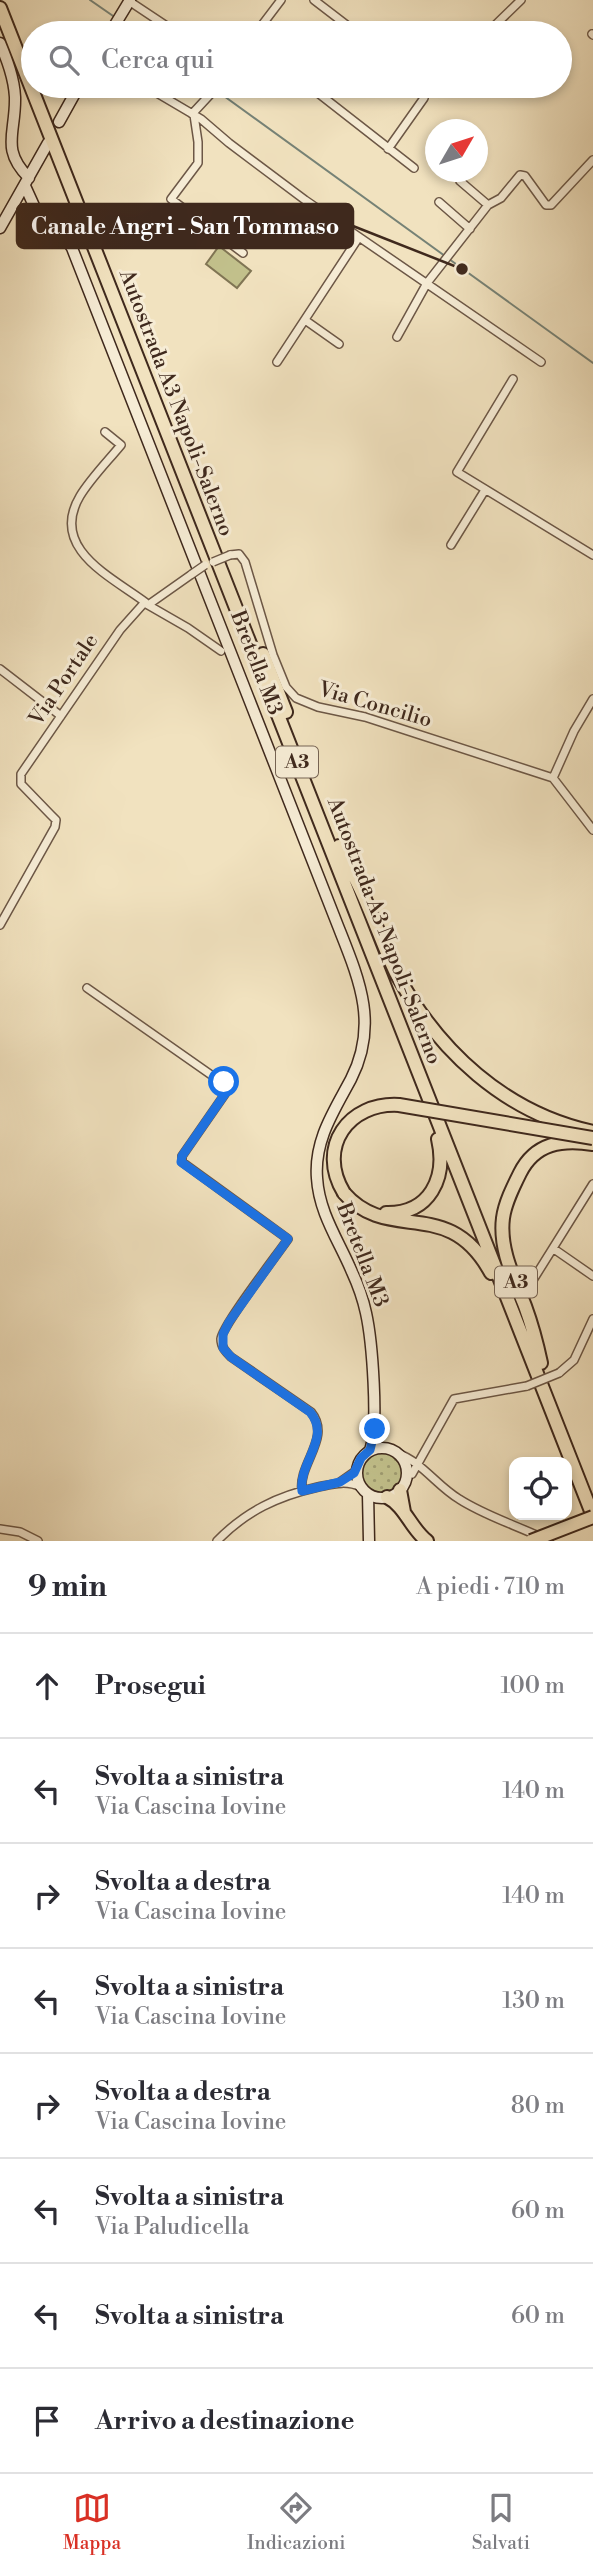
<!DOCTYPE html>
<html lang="it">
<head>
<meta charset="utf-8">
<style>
  :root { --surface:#fff; --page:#f7f7f7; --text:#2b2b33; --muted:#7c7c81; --line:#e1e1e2; --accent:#d93025 }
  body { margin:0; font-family:"Libre Bodoni",serif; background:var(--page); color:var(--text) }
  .controls { position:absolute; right:21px; bottom:21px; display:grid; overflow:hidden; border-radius:14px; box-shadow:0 4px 10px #0003 }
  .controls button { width:63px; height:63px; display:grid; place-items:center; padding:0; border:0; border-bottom:2px solid var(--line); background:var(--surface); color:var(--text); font:35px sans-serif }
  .compass { position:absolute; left:425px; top:119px; width:63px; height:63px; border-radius:50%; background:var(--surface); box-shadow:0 4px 10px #0003; rotate:51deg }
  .stop { position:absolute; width:21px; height:21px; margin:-16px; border:5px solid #1a73e8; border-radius:50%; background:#fff }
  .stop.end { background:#1a73e8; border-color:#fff; box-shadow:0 2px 7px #0008 }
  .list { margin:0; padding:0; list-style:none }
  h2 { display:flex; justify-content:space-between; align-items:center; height:91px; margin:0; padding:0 28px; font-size:30px }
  h2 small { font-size:23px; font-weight:400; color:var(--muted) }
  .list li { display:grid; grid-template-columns:46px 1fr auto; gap:21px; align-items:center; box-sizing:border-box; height:105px; padding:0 28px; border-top:2px solid var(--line) }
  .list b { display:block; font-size:26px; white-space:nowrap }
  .list p { margin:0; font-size:23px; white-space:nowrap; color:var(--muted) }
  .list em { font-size:23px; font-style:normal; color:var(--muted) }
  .icon { flex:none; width:38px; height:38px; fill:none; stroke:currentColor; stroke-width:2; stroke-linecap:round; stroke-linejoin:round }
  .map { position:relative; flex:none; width:593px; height:1541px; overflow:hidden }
  .search { position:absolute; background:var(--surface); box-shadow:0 4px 10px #0003; left:21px; right:21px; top:21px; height:77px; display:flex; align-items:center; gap:18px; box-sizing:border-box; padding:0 24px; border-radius:38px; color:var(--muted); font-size:26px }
  .sheet { height:931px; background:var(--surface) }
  nav { display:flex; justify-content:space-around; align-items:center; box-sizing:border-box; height:98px; border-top:2px solid var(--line); background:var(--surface); font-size:19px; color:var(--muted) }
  nav a { display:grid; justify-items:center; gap:4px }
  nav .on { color:var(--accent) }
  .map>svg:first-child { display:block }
  .grass { fill:url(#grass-dots); stroke:#807554; stroke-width:2 }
  .pitch { fill:#c2c18c; stroke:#807554; stroke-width:2 }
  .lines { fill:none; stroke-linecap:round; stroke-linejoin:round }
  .stream { stroke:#768276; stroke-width:2 }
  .street-casing { stroke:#6c5746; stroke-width:10 }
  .secondary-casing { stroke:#3f291d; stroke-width:13 }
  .highway-casing { stroke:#3f291d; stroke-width:16 }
  .street { stroke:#f6ecd5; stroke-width:7 }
  .secondary { stroke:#f6ecd5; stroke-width:10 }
  .highway { stroke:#f1e2bf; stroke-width:12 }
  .street-bridge-casing { stroke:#6c5746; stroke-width:10; stroke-linecap:butt }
  .highway-bridge-casing { stroke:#3f291d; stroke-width:16; stroke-linecap:butt }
  .street-bridge { stroke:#f6ecd5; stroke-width:7 }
  .highway-bridge { stroke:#f1e2bf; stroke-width:12 }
  .route { stroke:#1a73e8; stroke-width:9 }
  .labels { text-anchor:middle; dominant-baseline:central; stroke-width:6; stroke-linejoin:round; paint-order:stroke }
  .shield { fill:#f6ecd5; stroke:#766454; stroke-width:2 }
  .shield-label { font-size:19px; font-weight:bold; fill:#3f291d }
  .street-label { font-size:21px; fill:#3f291d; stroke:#f6ecd5 }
  .leader { fill:none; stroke:#3f291d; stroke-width:2.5 }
  .callout-dot { fill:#3f291d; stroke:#f6ecd5; stroke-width:2.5 }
  .callout { fill:#3f291d; stroke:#3f291d; stroke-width:2.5 }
  .callout-label { font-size:23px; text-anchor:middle; font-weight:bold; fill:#fff }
</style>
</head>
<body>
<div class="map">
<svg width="593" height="1541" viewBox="0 0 593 1541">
  <defs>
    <pattern id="grass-dots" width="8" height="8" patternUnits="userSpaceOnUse" patternTransform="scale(1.75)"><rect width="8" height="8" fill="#c2c18c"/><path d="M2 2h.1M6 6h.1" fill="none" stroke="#9f9d72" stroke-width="1.8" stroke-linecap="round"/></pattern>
  </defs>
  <rect width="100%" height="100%" fill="#f1e2bf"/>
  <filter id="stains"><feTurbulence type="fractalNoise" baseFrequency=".00286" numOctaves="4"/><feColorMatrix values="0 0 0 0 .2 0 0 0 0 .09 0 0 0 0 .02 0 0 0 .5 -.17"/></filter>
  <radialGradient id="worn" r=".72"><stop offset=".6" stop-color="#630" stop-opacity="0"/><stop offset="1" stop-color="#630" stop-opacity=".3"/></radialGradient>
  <path class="grass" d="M361 1473a21 21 0 1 1 42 0a21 21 0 1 1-42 0Z"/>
  <path class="pitch" d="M 219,246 L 251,271 L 237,288 L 206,264 Z"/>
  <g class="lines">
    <path class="stream" d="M 90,0 L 116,18
      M 121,22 L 137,33
      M 217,91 L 445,256
      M 449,259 L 593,363"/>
    <defs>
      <path id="street" d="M 314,0 L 357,33
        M 129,1 L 177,33
        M 256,33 L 281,0
        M 487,33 L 521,0
        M 592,34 L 593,35
        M 145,86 L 201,119 L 229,143 L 305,200 L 541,362
        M 309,86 L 414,168
        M 192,114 L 218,86
        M 194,115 L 198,142 L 198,163 L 171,199 L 243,253
        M 388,149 L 424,98
        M 460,181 L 488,205
        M 439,202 L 470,229
        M 305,320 L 339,344
        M 397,337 L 427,283 L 488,205 L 501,198 L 520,175 L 525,176 L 546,205 L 551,205 L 593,160
        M 277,362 L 359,237
        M 513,379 L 457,472 L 593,555
        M 105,432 L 121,445 C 107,462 91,478 80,496 C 49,548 110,576 145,602
        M 451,545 L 485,490
        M 230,555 L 239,554 L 245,562 L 273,655 L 286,687 L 296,698 L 318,707 L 365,717 L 553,778 L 593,830
        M 148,605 L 188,628 L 221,651
        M 0,669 L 61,716
        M 553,778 L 574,731 L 593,699
        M 0,925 L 55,827 L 56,820 L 51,815 L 21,784 L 21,774 L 120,630 L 145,602 L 148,605 L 192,574
        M 87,988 L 227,1086 L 225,1094 L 182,1156 L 182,1162 L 288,1239 C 277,1255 222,1326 221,1339 C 221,1347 226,1352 231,1357 L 311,1412 C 332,1438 298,1463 302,1491
        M 554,1249 L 593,1276
        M 528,1288 L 593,1184
        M 559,1373 L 574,1360 L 593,1319
        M 397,1453 C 422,1462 437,1486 459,1499 C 487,1517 519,1526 549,1541
        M 412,1474 L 454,1399 L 527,1386
        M 340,1482 L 357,1470
        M 0,1529 L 20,1532 L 38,1541
        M 217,1541 C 246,1511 278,1496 318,1487 C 333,1484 346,1480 361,1487"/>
      <path id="secondary" d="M 110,33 L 130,0
        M 0,43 C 7,60 14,78 15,97 C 16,133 0,149 29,178
        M 59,122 L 79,86
        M 25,186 L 35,208 L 58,227 L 72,248 L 338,926 C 359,979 379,1024 351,1079 C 334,1111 314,1140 317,1178 C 319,1213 339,1241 352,1272 C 358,1285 363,1299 366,1313 C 372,1340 379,1426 370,1450
        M 0,228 L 48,143
        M357 1473a25 25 0 1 1 50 0a25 25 0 1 1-50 0Z
        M 368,1494 L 369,1541"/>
      <path id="highway" d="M 0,8 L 593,1516
        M 263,654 L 286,712
        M 339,846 C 348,865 359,884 367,904 C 377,927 385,950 396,973 C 438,1051 505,1113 593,1132
        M 344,1193 C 389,1245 448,1194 491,1273
        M 386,1213 C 430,1214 447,1178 438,1139
        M 541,1363 C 537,1344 532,1325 525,1306 C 514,1278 499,1249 503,1218 C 505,1203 513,1187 520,1173 C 535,1143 562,1139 593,1144
        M 400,1490 L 404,1512
        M 387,1497 C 405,1506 411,1529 427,1541"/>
    </defs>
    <use href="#street" class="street-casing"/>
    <use href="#secondary" class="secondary-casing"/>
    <use href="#highway" class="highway-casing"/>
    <use href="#street" class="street"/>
    <use href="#secondary" class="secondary"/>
    <use href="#highway" class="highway"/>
    <defs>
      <path id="street-bridge" d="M 213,562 L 230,555
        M 192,574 L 205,565
        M 527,1386 L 559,1373"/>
      <path id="highway-bridge" d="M 344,1193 C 316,1147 349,1102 399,1105 L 593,1138
        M 531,1541 L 593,1517"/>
    </defs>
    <use href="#street-bridge" class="street-bridge-casing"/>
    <use href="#highway-bridge" class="highway-bridge-casing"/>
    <use href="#street-bridge" class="street-bridge"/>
    <use href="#highway-bridge" class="highway-bridge"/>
  </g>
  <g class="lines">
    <path class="route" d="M 224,1082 L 227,1086 L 225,1094 L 182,1156 L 181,1162 L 288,1239 L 229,1322 L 223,1334 L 223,1348 L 231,1357 L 310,1412 C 332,1438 298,1463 302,1491 L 340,1482 L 354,1473 L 361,1458 L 370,1450 L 375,1429"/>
  </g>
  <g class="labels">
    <g class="shield">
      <rect x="276" y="746.5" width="42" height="31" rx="5"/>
      <rect x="495" y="1266.5" width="42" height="31" rx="5"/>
    </g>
    <g class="shield-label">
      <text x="297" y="762">A3</text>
      <text x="516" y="1282">A3</text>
    </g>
    <g class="street-label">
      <text transform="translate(176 403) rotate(69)">Autostrada A3 Napoli-Salerno</text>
      <text transform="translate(256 663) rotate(69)">Bretella M3</text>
      <text transform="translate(64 680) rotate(-56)">Via Portale</text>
      <text transform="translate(375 705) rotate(16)">Via Concilio</text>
      <text transform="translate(384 931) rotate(69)">Autostrada A3 Napoli-Salerno</text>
      <text transform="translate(362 1255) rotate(69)">Bretella M3</text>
    </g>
  </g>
  <path class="leader" d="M462 269L353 226"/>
  <circle class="callout-dot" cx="462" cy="269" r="7"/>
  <rect class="callout" x="17" y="204" width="336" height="44" rx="7"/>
  <g class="callout-label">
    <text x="185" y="234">Canale Angri - San Tommaso</text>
  </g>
  <rect width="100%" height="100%" filter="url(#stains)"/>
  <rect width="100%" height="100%" fill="url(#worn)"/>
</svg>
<div class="controls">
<button><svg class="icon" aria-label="locate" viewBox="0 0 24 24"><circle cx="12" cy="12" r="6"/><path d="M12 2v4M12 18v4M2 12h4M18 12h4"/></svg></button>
</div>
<svg class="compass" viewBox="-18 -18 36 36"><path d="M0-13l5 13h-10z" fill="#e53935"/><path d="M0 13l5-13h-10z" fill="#7c7c81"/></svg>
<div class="stop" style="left:224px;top:1082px"></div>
<div class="stop end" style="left:375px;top:1429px"></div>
<div class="search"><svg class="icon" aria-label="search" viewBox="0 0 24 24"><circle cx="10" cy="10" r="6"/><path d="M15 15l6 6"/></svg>Cerca qui</div>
</div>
<section class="sheet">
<h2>9 min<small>A piedi · 710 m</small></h2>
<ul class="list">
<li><svg class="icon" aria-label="ahead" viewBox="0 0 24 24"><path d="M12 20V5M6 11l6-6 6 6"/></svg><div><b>Prosegui</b></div><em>100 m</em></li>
<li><svg class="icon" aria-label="left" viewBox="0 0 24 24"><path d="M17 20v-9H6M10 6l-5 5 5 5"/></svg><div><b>Svolta a sinistra</b><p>Via Cascina Iovine</p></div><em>140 m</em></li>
<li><svg class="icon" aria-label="right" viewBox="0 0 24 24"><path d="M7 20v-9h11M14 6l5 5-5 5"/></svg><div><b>Svolta a destra</b><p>Via Cascina Iovine</p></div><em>140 m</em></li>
<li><svg class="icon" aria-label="left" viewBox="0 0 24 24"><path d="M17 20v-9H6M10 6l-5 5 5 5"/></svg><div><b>Svolta a sinistra</b><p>Via Cascina Iovine</p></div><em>130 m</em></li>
<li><svg class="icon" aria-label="right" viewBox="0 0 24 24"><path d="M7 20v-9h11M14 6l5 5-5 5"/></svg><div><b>Svolta a destra</b><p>Via Cascina Iovine</p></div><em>80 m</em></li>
<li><svg class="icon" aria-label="left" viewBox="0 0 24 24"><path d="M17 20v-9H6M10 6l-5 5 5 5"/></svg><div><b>Svolta a sinistra</b><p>Via Paludicella</p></div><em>60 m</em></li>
<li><svg class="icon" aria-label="left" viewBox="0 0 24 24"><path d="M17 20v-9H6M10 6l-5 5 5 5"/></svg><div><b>Svolta a sinistra</b></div><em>60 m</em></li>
<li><svg class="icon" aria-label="arrive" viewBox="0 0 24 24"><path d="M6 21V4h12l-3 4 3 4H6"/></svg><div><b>Arrivo a destinazione</b></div></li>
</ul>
</section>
<nav>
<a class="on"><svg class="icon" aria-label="map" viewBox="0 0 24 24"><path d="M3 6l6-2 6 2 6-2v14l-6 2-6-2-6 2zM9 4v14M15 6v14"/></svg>Mappa</a>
<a><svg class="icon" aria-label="directions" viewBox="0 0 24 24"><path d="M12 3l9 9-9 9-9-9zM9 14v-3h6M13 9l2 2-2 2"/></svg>Indicazioni</a>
<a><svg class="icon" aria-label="saved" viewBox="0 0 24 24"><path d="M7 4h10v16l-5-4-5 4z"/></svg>Salvati</a>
</nav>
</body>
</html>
